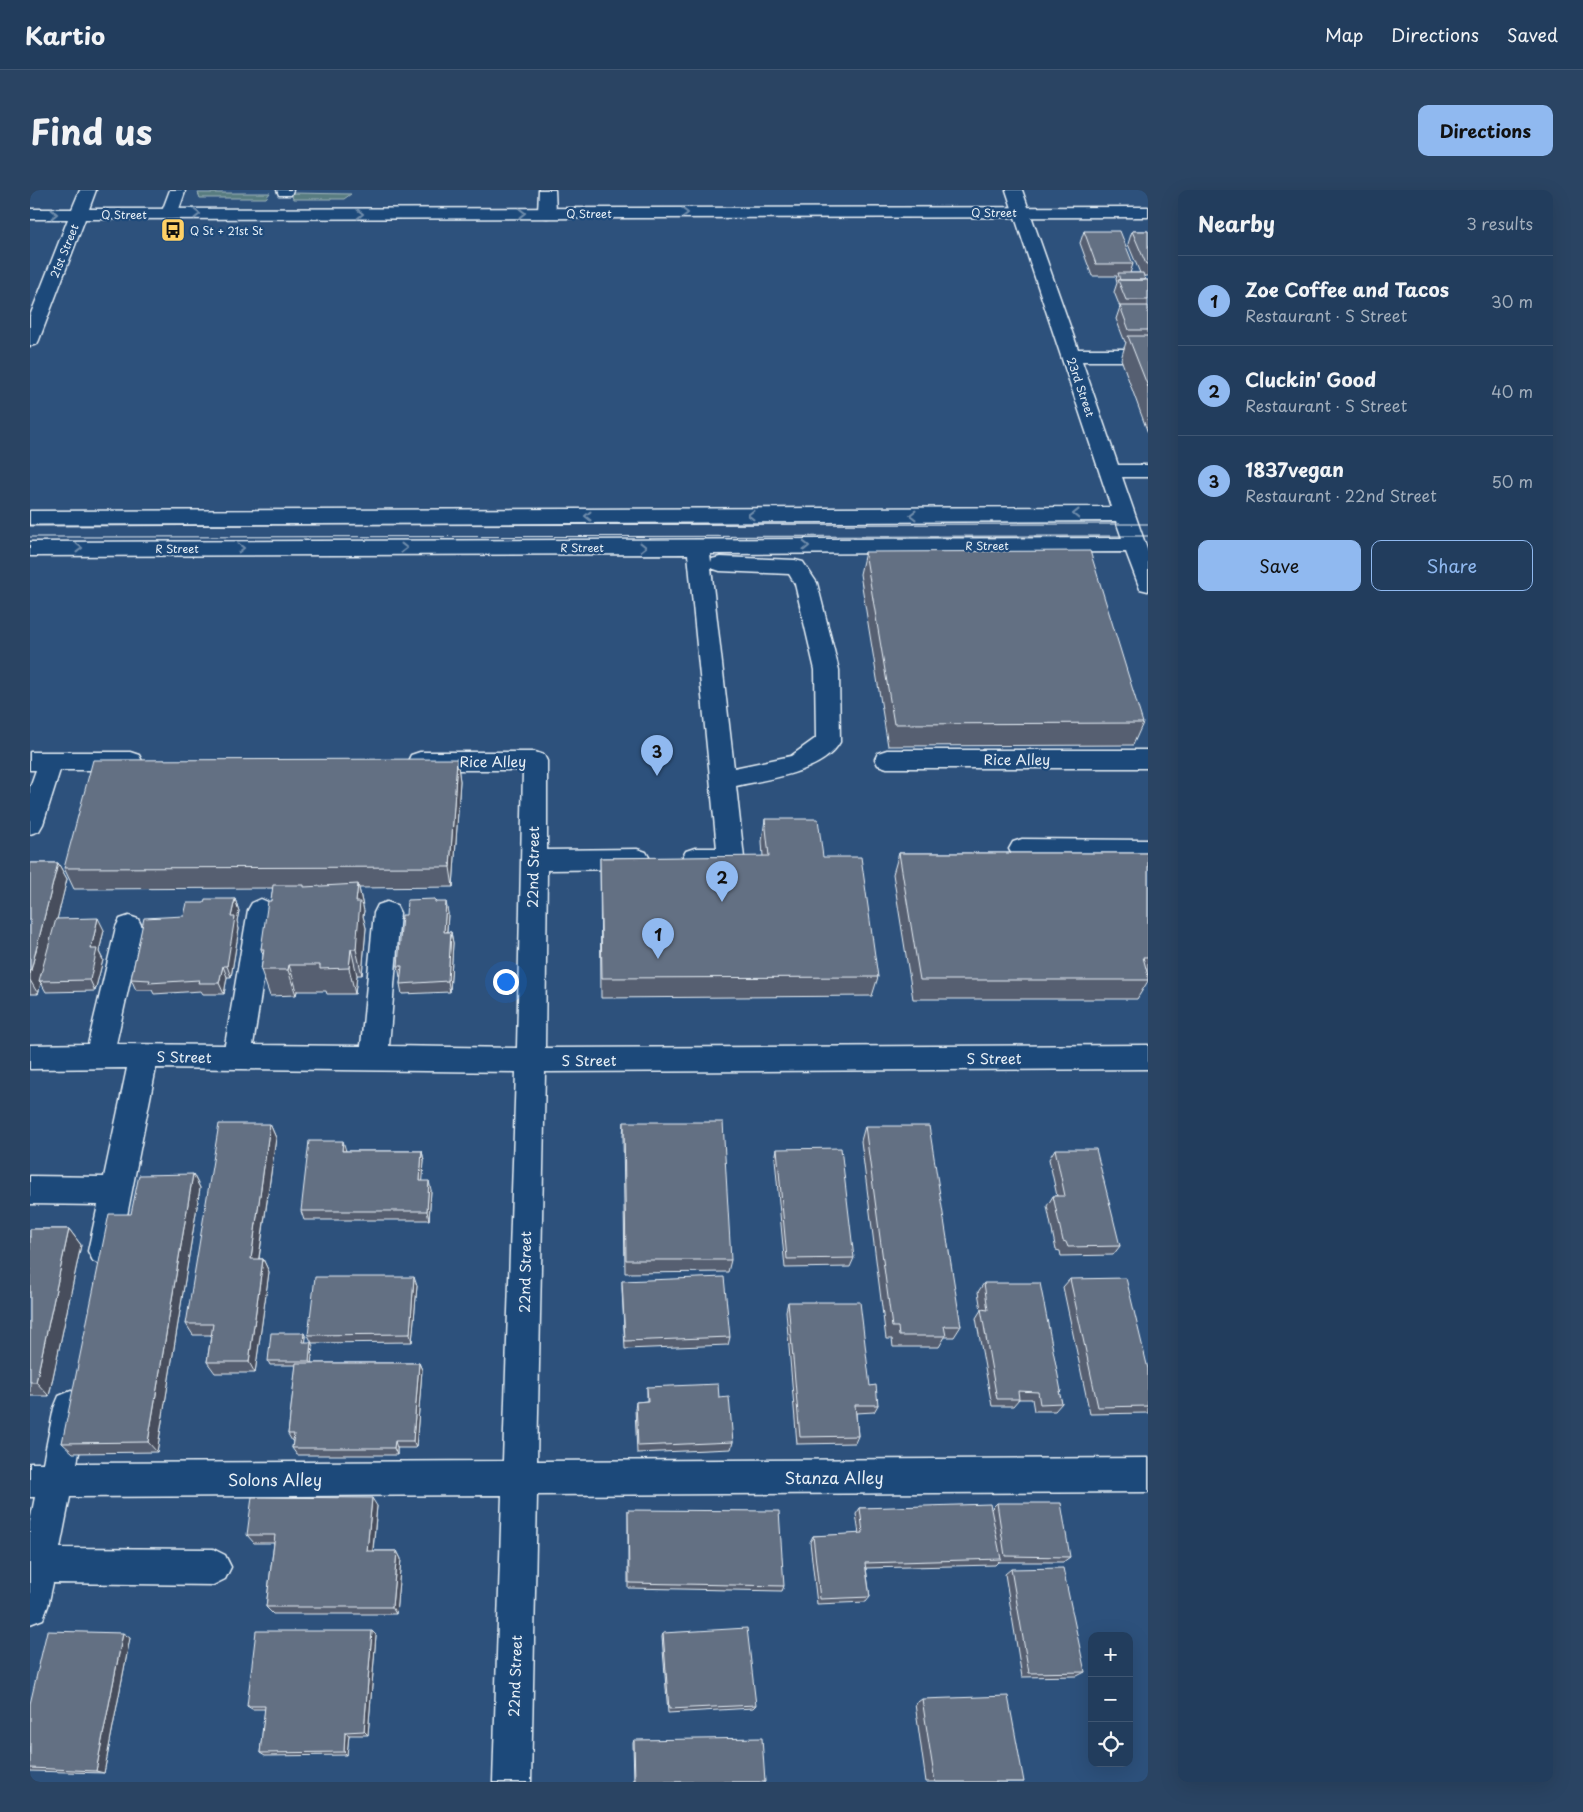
<!DOCTYPE html>
<html lang="en">
<head>
<meta charset="utf-8">
<style>
  :root { --surface:#223d5d; --page:#2a4463; --text:#f1f3f6; --muted:#a2aebc; --line:#3f5672; --accent:#90b9f0 }
  body { margin:0; font-family:"Playpen Sans",sans-serif; background:var(--page); color:var(--text) }
  .controls { position:absolute; right:15px; bottom:15px; display:grid; overflow:hidden; border-radius:10px; box-shadow:0 5px 20px #0002 }
  .controls button { width:45px; height:45px; display:grid; place-items:center; padding:0; border:0; border-bottom:1px solid var(--line); background:var(--surface); color:var(--text); font:25px sans-serif }
  .you { position:absolute; left:475px; top:791px; width:18px; height:18px; margin:-12px; border:4px solid #fff; border-radius:50%; background:#1a73e8; box-shadow:0 0 0 8px #1a73e833 }
  .badge { display:grid; place-items:center; width:32px; height:32px; border-radius:50%; background:var(--accent); color:#111; font-size:16px; font-weight:700 }
  .pin { position:absolute; translate:-50% -41px; filter:drop-shadow(0 1px 2px #0008) }
  .pin::after { content:''; position:absolute; top:26px; width:18px; height:15px; background:inherit; clip-path:polygon(0 0,100% 0,50% 100%) }
  .list { margin:0; padding:0; list-style:none }
  h2 { display:flex; justify-content:space-between; align-items:center; height:65px; margin:0; padding:0 20px; font-size:21px }
  h2 small { font-size:16px; font-weight:400; color:var(--muted) }
  .list li { display:grid; grid-template-columns:32px 1fr auto; gap:15px; align-items:center; box-sizing:border-box; height:90px; padding:0 20px; border-top:1px solid var(--line) }
  .list b { display:block; font-size:19px; white-space:nowrap }
  .list p { margin:0; font-size:16px; white-space:nowrap; color:var(--muted) }
  .list em { font-size:16px; font-style:normal; color:var(--muted) }
  .actions { display:flex; gap:10px; padding:15px 20px }
  .actions a { flex:1; padding:11px 0; border:1px solid var(--accent); border-radius:10px; text-align:center; font-size:18px; color:var(--accent) }
  .actions .main { background:var(--accent); color:#111 }
  .icon { flex:none; width:28px; height:28px; fill:none; stroke:currentColor; stroke-width:2; stroke-linecap:round; stroke-linejoin:round }
  .map { position:relative; flex:none; width:1118px; height:1592px; overflow:hidden; border-radius:10px }
  header { display:flex; align-items:center; gap:30px; box-sizing:border-box; height:70px; padding:0 25px; background:var(--surface); border-bottom:1px solid var(--line) }
  header strong { font-size:24px }
  nav { display:flex; gap:28px; margin-inline-start:auto; font-size:18px }
  .intro { display:flex; align-items:center; justify-content:space-between; box-sizing:border-box; height:120px; padding:0 30px }
  h1 { margin:0; font-size:35px }
  .button { padding:12px 22px; border-radius:10px; background:var(--accent); color:#111; font-size:18px; font-weight:700 }
  main { display:flex; gap:30px; padding:0 30px }
  aside { flex:1; background:var(--surface); border-radius:10px; box-shadow:0 5px 20px #0002 }
  .map>svg:first-child { display:block }
  .green { fill:#597b80; stroke:#a0b6bc }
  .lines { fill:none; stroke-linecap:round; stroke-linejoin:round }
  .minor-casing { stroke:#e8f1f8; stroke-width:3 }
  .major-casing { stroke:#e8f1f8; stroke-width:3 }
  .minor { fill:#1f4a7a; fill-rule:evenodd }
  .major { fill:#1f4a7a; fill-rule:evenodd }
  .tram { stroke:#e8f1f8; stroke-width:1 }
  .wall { fill:#565f71; stroke:#e8f1f8 }
  .shaded-wall { fill:#464e5c; stroke:#e8f1f8 }
  .building { fill:#646f83; stroke:#e8f1f8 }
  .oneway { stroke:#6f8dac }
  .labels { text-anchor:middle; dominant-baseline:central; stroke-width:4.5; stroke-linejoin:round; paint-order:stroke }
  .far-street-label { font-size:11px; fill:#e8f1f8; stroke:#1f4a7a }
  .far-poi-label { font-size:11px; fill:#e8f1f8; stroke:#1f4a7a; text-anchor:start }
  .street-label { font-size:14px; fill:#e8f1f8; stroke:#1f4a7a }
  .near-street-label { font-size:16px; fill:#e8f1f8; stroke:#1f4a7a }
</style>
</head>
<body>
<header>
<strong>Kartio</strong>
<nav><a>Map</a><a>Directions</a><a>Saved</a></nav>
</header>
<div class="intro"><h1>Find us</h1><a class="button">Directions</a></div>
<main>
<div class="map">
<svg width="1118" height="1592" viewBox="0 0 1118 1592">
  <rect width="100%" height="100%" fill="#2d517c"/>
  <filter id="ink" filterUnits="userSpaceOnUse"><feTurbulence type="fractalNoise" baseFrequency=".02" numOctaves="2"/><feDisplacementMap in="SourceGraphic" scale="10" xChannelSelector="R" yChannelSelector="G"/><feConvolveMatrix kernelMatrix="1 2 1 2 8 2 1 2 1" color-interpolation-filters="sRGB"/></filter>
  <g filter="url(#ink)">
    <path class="green" d="M 168,3 L 240,3 L 236,8 L 170,8 Z
      M 261,3 L 321,4 L 314,9 L 263,9 Z"/>
    <g class="lines">
      <defs>
        <path id="minor" d="M 140,0 L 154,0 L 155,2 L 146,28 L 140,29 L 134,28 L 131,24 Z
          M 247,0 L 263,0 L 261,5 L 249,5 Z
          M 509,0 L 525,0 L 526,23 L 523,27 L 517,28 L 511,27 L 508,23 Z
          M 976,0 L 992,0 L 1048,159 L 1118,159 L 1118,171 L 1052,171 L 1088,275 L 1118,275 L 1118,287 L 1092,287 L 1118,362 L 1118,401 L 1110,399 L 1096,362 L 680,364 L 681,372 L 682,369 L 690,367 L 765,370 L 773,372 L 787,393 L 809,480 L 810,552 C 793,583 737,589 706,596 L 714,668 L 710,675 C 694,680 672,680 656,675 L 652,668 L 656,661 L 665,658 L 687,658 L 658,364 L 0,366 L 0,352 L 1092,348 L 1086,331 L 0,335 L 0,321 L 1081,317 ZM 681,378 L 690,381 L 759,384 L 765,394 L 785,480 L 786,548 L 761,566 L 704,578 Z
          M 857,560 L 1118,560 L 1118,578 L 857,578 L 848,575 L 845,569 L 848,563 Z
          M 0,562 L 100,562 L 109,565 L 112,571 L 109,577 L 100,580 L 30,580 L 13,634 L 9,641 L 0,644 L 0,597 L 6,580 L 0,580 Z
          M 390,562 L 505,562 L 514,565 L 517,571 L 517,660 L 607,659 L 616,662 L 620,669 L 616,676 L 607,679 L 517,680 L 515,858 L 1118,855 L 1118,879 L 515,882 L 507,1271 L 1118,1268 L 1118,1302 L 507,1305 L 501,1592 L 463,1592 L 472,1305 L 40,1307 L 30,1358 L 183,1359 L 195,1365 L 201,1377 L 195,1389 L 183,1395 L 23,1393 L 18,1416 L 13,1429 L 0,1434 L 0,1332 L 5,1307 L 0,1307 L 0,1273 L 13,1273 L 24,1218 L 29,1206 L 41,1201 L 53,1206 L 58,1218 L 47,1273 L 473,1271 L 486,882 L 126,878 L 90,1061 L 85,1071 L 74,1076 L 63,1071 L 58,1061 L 68,1015 L 0,1014 L 0,986 L 74,987 L 97,878 L 0,879 L 0,855 L 58,854 L 86,737 L 90,729 L 99,726 L 108,729 L 112,737 L 86,854 L 195,855 L 218,720 L 222,713 L 231,709 L 240,713 L 244,720 L 223,855 L 331,856 L 344,723 L 348,715 L 357,712 L 366,715 L 370,723 L 359,856 L 487,858 L 493,580 L 390,580 L 381,577 L 378,571 L 381,565 Z
          M 992,649 L 1118,650 L 1118,670 L 992,669 L 983,666 L 979,659 L 983,652 Z"/>
        <path id="major" d="M 50,0 L 66,0 L 59,19 L 1118,17 L 1118,27 L 55,29 L 9,150 L 7,154 L 0,156 L 0,126 L 38,29 L 0,29 L 0,19 L 42,19 Z"/>
      </defs>
      <use href="#minor" class="minor-casing"/>
      <use href="#major" class="major-casing"/>
      <use href="#minor" class="minor"/>
      <use href="#major" class="major"/>
      <path class="tram" d="M 0,335 L 1118,334
        M 0,347 L 1118,346"/>
    </g>
    <path class="wall" d="M 1054,41 L 1103,74 L 1100,83 L 1110,83 L 1098,54 L 1102,41 L 1118,41 L 1118,86 L 1114,86 L 1115,90 L 1118,90 L 1118,243 L 1091,169 L 1096,152 L 1095,152 L 1086,129 L 1090,117 L 1084,102 L 1087,93 L 1086,89 L 1087,86 L 1062,86 L 1050,53 Z
      M 835,362 L 1113,533 L 1103,555 L 858,556 L 830,384 Z
      M 427,569 L 430,591 L 423,697 L 329,698 L 334,721 L 333,726 L 336,738 L 332,785 L 327,785 L 325,804 L 297,804 L 296,801 L 267,801 L 266,805 L 240,806 L 231,780 L 233,765 L 231,759 L 241,711 L 243,698 L 44,699 L 34,678 Z
      M 735,629 L 793,667 L 848,787 L 842,806 L 571,808 L 570,668 L 733,667 L 732,651 Z
      M 869,663 L 1118,663 L 1118,791 L 1107,809 L 883,809 L 863,684 Z
      M 0,673 L 28,673 L 37,689 L 27,729 L 74,740 L 69,762 L 73,770 L 65,801 L 16,802 L 11,793 L 8,804 L 0,804 Z
      M 205,709 L 209,721 L 207,731 L 209,739 L 201,787 L 197,787 L 194,804 L 173,804 L 171,801 L 124,804 L 122,800 L 106,800 L 101,789 L 174,713 Z
      M 405,709 L 406,712 L 418,723 L 417,742 L 421,742 L 423,753 L 420,802 L 372,804 L 370,794 L 371,787 L 370,787 L 368,776 L 376,725 Z
      M 594,932 L 701,1070 L 698,1082 L 595,1083 L 593,946 Z
      M 240,934 L 246,948 L 229,1069 L 233,1069 L 239,1082 L 225,1183 L 185,1183 L 177,1172 L 181,1145 L 163,1145 L 156,1134 Z
      M 835,936 L 931,1136 L 924,1147 L 915,1147 L 909,1157 L 863,1157 L 862,1149 L 856,1149 L 831,951 Z
      M 747,959 L 824,1068 L 820,1077 L 755,1078 L 745,969 Z
      M 1025,959 L 1090,1056 L 1083,1065 L 1031,1066 L 1030,1061 L 1026,1060 L 1017,1016 L 1023,1006 L 1027,1006 L 1019,969 Z
      M 316,961 L 392,961 L 394,971 L 392,991 L 401,1000 L 399,1030 L 274,1030 L 271,1021 Z
      M 163,984 L 170,998 L 127,1262 L 43,1263 L 32,1253 L 101,1024 Z
      M 0,1039 L 39,1039 L 51,1055 L 19,1206 L 0,1206 Z
      M 1040,1089 L 1118,1179 L 1118,1223 L 1060,1224 L 1033,1097 Z
      M 592,1091 L 700,1147 L 698,1155 L 595,1159 L 592,1099 Z
      M 954,1093 L 1031,1201 L 1029,1203 L 1032,1213 L 1025,1221 L 1004,1221 L 1002,1209 L 989,1209 L 983,1216 L 962,1216 L 946,1128 L 951,1120 L 948,1102 Z
      M 387,1096 L 382,1152 L 282,1153 L 278,1145 Z
      M 758,1112 L 840,1196 L 848,1215 L 844,1222 L 826,1223 L 828,1246 L 825,1253 L 767,1254 L 756,1121 Z
      M 276,1147 L 275,1152 L 283,1156 L 281,1173 L 389,1173 L 392,1180 L 386,1258 L 367,1258 L 367,1265 L 267,1265 L 262,1258 L 263,1251 L 262,1251 L 258,1244 L 266,1175 L 240,1175 L 238,1171 Z
      M 617,1197 L 689,1208 L 703,1252 L 701,1259 L 607,1263 L 605,1219 L 606,1212 L 617,1211 Z
      M 967,1313 L 1040,1367 L 1033,1372 L 969,1372 L 969,1371 L 965,1375 L 836,1378 L 840,1407 L 836,1412 L 787,1414 L 780,1352 L 783,1346 L 829,1344 L 826,1324 L 830,1318 L 961,1319 Z
      M 347,1316 L 343,1361 L 367,1361 L 371,1369 L 366,1424 L 243,1424 L 236,1417 L 244,1353 L 224,1353 L 217,1345 Z
      M 598,1320 L 754,1396 L 752,1401 L 598,1398 Z
      M 981,1379 L 1055,1482 L 1047,1486 L 992,1487 L 975,1384 Z
      M 633,1443 L 726,1515 L 723,1518 L 638,1523 L 632,1447 Z
      M 346,1445 L 338,1545 L 319,1545 L 317,1565 L 235,1566 L 230,1563 L 235,1519 L 222,1519 L 217,1516 Z
      M 100,1448 L 74,1583 L 0,1581 L 0,1514 Z
      M 892,1509 L 994,1592 L 896,1592 L 885,1514 Z
      M 604,1550 L 735,1592 L 604,1592 L 603,1553 Z"/>
    <path class="shaded-wall" d="M 427,569 L 430,591 L 423,697 L 420,677 Z
      M 28,673 L 37,689 L 12,791 L 9,791 L 11,793 L 8,804 L 0,790 L 0,784 Z
      M 328,694 L 334,721 L 333,726 L 336,738 L 332,785 L 326,759 L 326,712 Z
      M 205,709 L 209,721 L 207,731 L 209,739 L 201,787 L 197,776 L 201,727 Z
      M 416,712 L 418,723 L 416,753 L 414,742 Z
      M 68,728 L 74,740 L 69,762 L 73,770 L 65,801 L 60,790 L 61,759 Z
      M 421,742 L 423,753 L 420,802 L 418,791 Z
      M 321,759 L 327,785 L 325,804 L 319,778 Z
      M 259,775 L 267,801 L 266,805 L 258,780 Z
      M 193,776 L 197,787 L 194,804 L 189,793 Z
      M 240,934 L 246,948 L 227,1081 L 221,1069 Z
      M 313,951 L 316,961 L 312,961 Z
      M 392,961 L 394,971 L 392,1000 L 390,991 Z
      M 163,984 L 170,998 L 127,1262 L 118,1252 Z
      M 399,991 L 401,1000 L 399,1030 L 397,1021 Z
      M 39,1039 L 51,1055 L 19,1206 L 6,1192 Z
      M 233,1069 L 239,1082 L 225,1183 L 219,1172 Z
      M 384,1087 L 387,1096 L 382,1152 L 380,1144 Z
      M 274,1143 L 276,1147 L 275,1156 L 273,1152 Z
      M 281,1152 L 283,1156 L 281,1174 L 279,1171 Z
      M 389,1173 L 392,1180 L 386,1258 L 383,1251 Z
      M 365,1251 L 367,1258 L 367,1265 L 364,1258 Z
      M 342,1308 L 347,1316 L 342,1369 L 337,1361 Z
      M 367,1361 L 371,1369 L 366,1424 L 362,1417 Z
      M 342,1441 L 346,1445 L 338,1545 L 334,1541 Z
      M 93,1443 L 100,1448 L 74,1583 L 66,1581 Z
      M 315,1542 L 319,1545 L 317,1565 L 314,1562 Z"/>
    <path class="building" d="M 1054,41 L 1090,41 L 1103,74 L 1066,74 Z
      M 1102,41 L 1118,41 L 1118,74 L 1116,74 Z
      M 1088,83 L 1113,83 L 1115,90 L 1090,90 Z
      M 1088,90 L 1118,90 L 1118,110 L 1096,110 Z
      M 1090,116 L 1118,116 L 1118,140 L 1099,140 Z
      M 1098,146 L 1118,146 L 1118,197 Z
      M 1060,361 L 1113,533 L 864,534 L 835,362 Z
      M 427,569 L 420,677 L 34,678 L 63,570 Z
      M 735,629 L 788,629 L 793,667 L 831,667 L 848,787 L 572,788 L 570,668 L 739,666 Z
      M 869,663 L 1118,663 L 1118,767 L 1113,767 L 1118,786 L 1118,790 L 890,790 Z
      M 0,673 L 28,673 L 0,784 Z
      M 328,694 L 326,712 L 330,712 L 326,759 L 321,759 L 319,778 L 290,779 L 290,775 L 259,775 L 258,780 L 231,780 L 234,759 L 231,759 L 238,711 L 241,711 L 243,695 L 274,695 L 274,697 Z
      M 175,709 L 205,709 L 201,727 L 205,727 L 197,776 L 193,776 L 189,793 L 168,793 L 169,790 L 119,793 L 120,790 L 101,789 L 114,728 L 154,726 L 157,713 L 174,713 Z
      M 405,709 L 405,712 L 416,712 L 414,742 L 421,742 L 418,791 L 370,794 L 372,776 L 368,776 L 372,725 L 376,725 L 377,710 Z
      M 68,728 L 61,759 L 67,759 L 60,790 L 9,791 L 26,729 Z
      M 594,932 L 693,932 L 701,1070 L 596,1070 Z
      M 189,934 L 240,934 L 221,1069 L 233,1069 L 219,1172 L 177,1172 L 183,1134 L 156,1134 Z
      M 835,936 L 899,936 L 931,1136 L 914,1136 L 916,1146 L 869,1146 L 868,1137 L 862,1137 Z
      M 279,951 L 313,951 L 312,961 L 392,961 L 390,991 L 399,991 L 397,1021 L 271,1021 Z
      M 811,958 L 824,1068 L 757,1069 L 747,959 Z
      M 1025,959 L 1066,959 L 1090,1056 L 1038,1057 L 1036,1052 L 1033,1051 L 1023,1006 L 1035,1006 Z
      M 163,984 L 118,1252 L 32,1253 L 79,1024 L 101,1024 L 109,985 Z
      M 0,1039 L 39,1039 L 6,1192 L 0,1192 Z
      M 285,1087 L 384,1087 L 380,1144 L 278,1145 Z
      M 694,1087 L 700,1147 L 595,1151 L 592,1091 Z
      M 1096,1088 L 1118,1179 L 1118,1216 L 1068,1217 L 1040,1089 Z
      M 954,1093 L 1010,1093 L 1031,1201 L 1029,1201 L 1032,1213 L 1010,1214 L 1008,1202 L 988,1201 L 989,1209 L 967,1209 L 951,1119 L 958,1120 Z
      M 758,1112 L 830,1112 L 840,1196 L 846,1195 L 848,1215 L 825,1215 L 828,1246 L 770,1247 Z
      M 241,1143 L 274,1143 L 273,1152 L 281,1152 L 279,1171 L 238,1171 Z
      M 266,1173 L 389,1173 L 383,1251 L 365,1251 L 364,1258 L 262,1258 L 264,1244 L 258,1244 Z
      M 688,1194 L 689,1208 L 699,1207 L 703,1252 L 608,1256 L 606,1212 L 618,1211 L 617,1197 Z
      M 222,1307 L 342,1308 L 337,1361 L 367,1361 L 362,1417 L 236,1417 L 245,1345 L 217,1345 Z
      M 967,1313 L 1031,1313 L 1040,1367 L 975,1366 Z
      M 960,1314 L 971,1369 L 835,1373 L 840,1407 L 790,1409 L 783,1346 L 833,1343 L 830,1318 Z
      M 598,1320 L 749,1321 L 754,1396 L 599,1393 Z
      M 1033,1378 L 1055,1482 L 999,1483 L 981,1379 Z
      M 717,1438 L 726,1515 L 639,1519 L 633,1443 Z
      M 17,1441 L 93,1443 L 66,1581 L 0,1578 L 0,1514 Z
      M 226,1441 L 342,1441 L 334,1541 L 315,1542 L 314,1562 L 230,1563 L 235,1516 L 217,1516 Z
      M 978,1506 L 994,1592 L 905,1592 L 892,1509 Z
      M 732,1548 L 735,1592 L 605,1592 L 604,1550 Z"/>
    <defs><path id="oneway-chevron" d="M-2-3.5L2.5 0L-2 3.5" fill="none" stroke-width="1.6" stroke-linecap="round" stroke-linejoin="round" transform="scale(1.25)"/></defs>
    <g class="oneway">
      <use href="#oneway-chevron" transform="translate(492 23)"/>
      <use href="#oneway-chevron" transform="translate(655 23)"/>
      <use href="#oneway-chevron" transform="translate(24 24)"/>
      <use href="#oneway-chevron" transform="translate(167 24)"/>
      <use href="#oneway-chevron" transform="translate(330 24)"/>
      <use href="#oneway-chevron" transform="translate(1046 324) rotate(180)"/>
      <use href="#oneway-chevron" transform="translate(721 325) rotate(180)"/>
      <use href="#oneway-chevron" transform="translate(883 325) rotate(180)"/>
      <use href="#oneway-chevron" transform="translate(558 326) rotate(180)"/>
      <use href="#oneway-chevron" transform="translate(776 356)"/>
      <use href="#oneway-chevron" transform="translate(613 357)"/>
      <use href="#oneway-chevron" transform="translate(49 358)"/>
      <use href="#oneway-chevron" transform="translate(211 358)"/>
      <use href="#oneway-chevron" transform="translate(374 358)"/>
    </g>
  </g>
  <defs>
    <symbol id="bus-square" viewBox="-11 -11 22 22"><rect x="-9" y="-9" width="18" height="18" rx="4" fill="#ffd166" stroke="#1f4a7a"/><path d="M-5-6H5V4H4V6H2V4H-2V6H-4V4H-5ZM-3.5-4V0h7V-4ZM-3.5 1.2v1.5H-2V1.2ZM2 1.2v1.5H3.5V1.2Z" fill="#111"/></symbol>
  </defs>
  <g fill-rule="evenodd">
    <use href="#bus-square" x="129" y="26" width="28" height="28"/>
  </g>
  <g class="labels">
    <g class="far-street-label">
      <text x="964" y="22">Q Street</text>
      <text x="559" y="23">Q Street</text>
      <text x="94" y="24">Q Street</text>
      <text transform="translate(34 61) rotate(-68)">21st Street</text>
      <text transform="translate(1051 197) rotate(71)">23rd Street</text>
      <text x="957" y="355">R Street</text>
      <text x="552" y="357">R Street</text>
      <text x="147" y="358">R Street</text>
    </g>
    <g class="far-poi-label">
      <text x="160" y="40">Q St + 21st St</text>
    </g>
    <g class="street-label">
      <text x="987" y="569">Rice Alley</text>
      <text x="463" y="571">Rice Alley</text>
      <text transform="translate(503 677) rotate(-89)">22nd Street</text>
      <text transform="translate(154 867) rotate(1)">S Street</text>
      <text x="964" y="868">S Street</text>
      <text x="559" y="870">S Street</text>
      <text transform="translate(495 1082) rotate(-89)">22nd Street</text>
      <text transform="translate(485 1486) rotate(-88)">22nd Street</text>
    </g>
    <g class="near-street-label">
      <text x="804" y="1287">Stanza Alley</text>
      <text x="245" y="1289">Solons Alley</text>
    </g>
  </g>
</svg>
<div class="controls">
<button>+</button>
<button>−</button>
<button><svg class="icon" aria-label="locate" viewBox="0 0 24 24"><circle cx="12" cy="12" r="6"/><path d="M12 2v4M12 18v4M2 12h4M18 12h4"/></svg></button>
</div>
<div class="you"></div>
<div class="pin badge" style="left:628px;top:769px">1</div>
<div class="pin badge" style="left:692px;top:712px">2</div>
<div class="pin badge" style="left:627px;top:586px">3</div>
</div>
<aside>
<h2>Nearby<small>3 results</small></h2>
<ul class="list">
<li><span class="badge">1</span><div><b>Zoe Coffee and Tacos</b><p>Restaurant · S Street</p></div><em>30 m</em></li>
<li><span class="badge">2</span><div><b>Cluckin' Good</b><p>Restaurant · S Street</p></div><em>40 m</em></li>
<li><span class="badge">3</span><div><b>1837vegan</b><p>Restaurant · 22nd Street</p></div><em>50 m</em></li>
</ul>
<div class="actions"><a class="main">Save</a><a>Share</a></div>
</aside>
</main>
</body>
</html>
